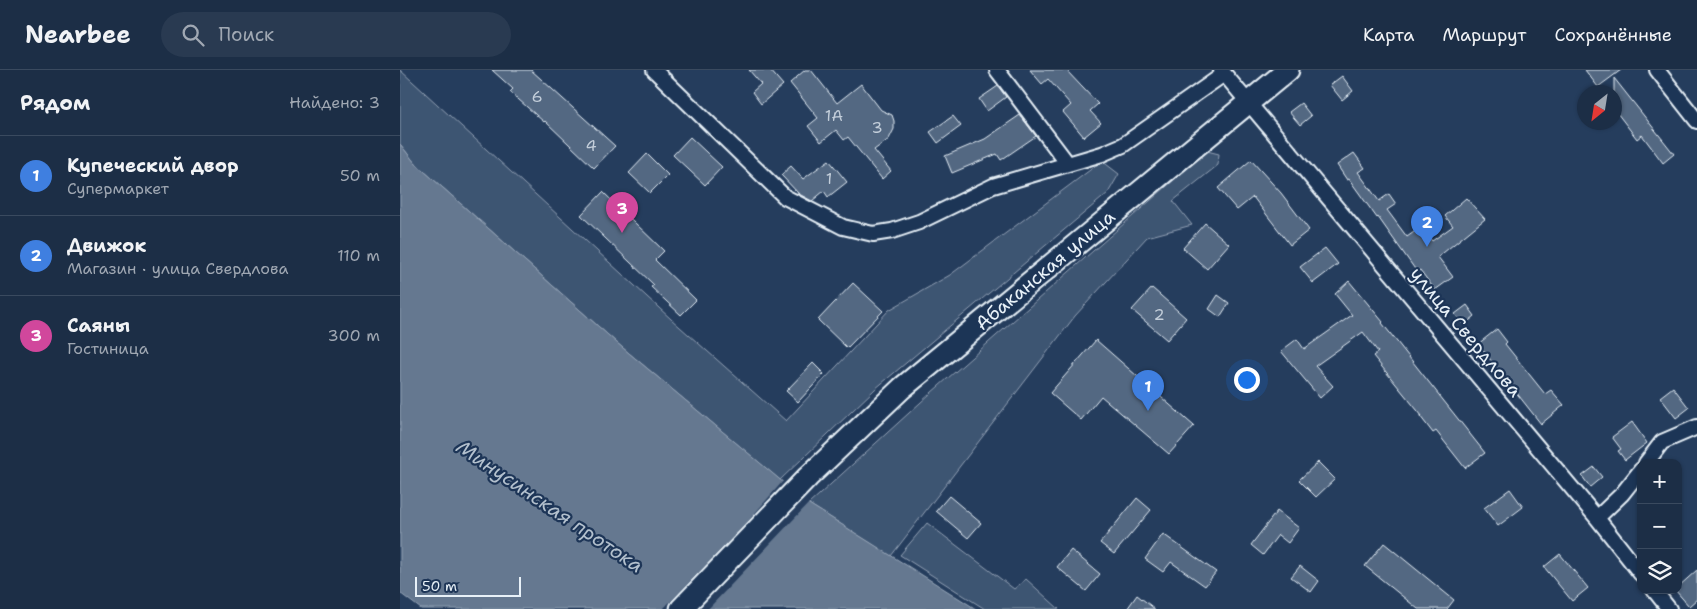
<!DOCTYPE html>
<html lang="ru">
<head>
<meta charset="utf-8">
<style>
  :root { --surface:#1c2e46; --page:#293a51; --text:#f1f3f6; --muted:#a0a8b3; --line:#3a4a5f; --accent:#ff9aa2 }
  body { margin:0; font-family:"Shantell Sans",sans-serif; background:var(--page); color:var(--text) }
  .controls { position:absolute; right:15px; bottom:15px; display:grid; overflow:hidden; border-radius:10px; box-shadow:0 1px 4px #0004 }
  .controls button { width:45px; height:45px; display:grid; place-items:center; padding:0; border:0; border-bottom:1px solid var(--line); background:var(--surface); color:var(--text); font:25px sans-serif }
  .compass { position:absolute; left:1177px; top:15px; width:45px; height:45px; border-radius:50%; background:var(--surface); box-shadow:0 1px 4px #0004; rotate:210deg }
  .scale { position:absolute; left:15px; bottom:12px; width:106px; box-sizing:border-box; padding-left:5px; border:2px solid #e8f1f8; border-top:0; font-size:14px; line-height:18px; white-space:nowrap; color:#e8f1f8; -webkit-text-stroke:4px #1d3557; paint-order:stroke }
  .you { position:absolute; left:846px; top:309px; width:18px; height:18px; margin:-12px; border:4px solid #fff; border-radius:50%; background:#1a73e8; box-shadow:0 0 0 8px #1a73e833 }
  .badge { display:grid; place-items:center; width:32px; height:32px; border-radius:50%; background:var(--accent); color:#fff; font-size:16px; font-weight:700 }
  .pin { position:absolute; translate:-50% -41px; filter:drop-shadow(0 1px 2px #0008) }
  .pin::after { content:''; position:absolute; top:26px; width:18px; height:15px; background:inherit; clip-path:polygon(0 0,100% 0,50% 100%) }
  .list { margin:0; padding:0; list-style:none }
  h2 { display:flex; justify-content:space-between; align-items:center; height:65px; margin:0; padding:0 20px; font-size:21px }
  h2 small { font-size:16px; font-weight:400; color:var(--muted) }
  .list li { display:grid; grid-template-columns:32px 1fr auto; gap:15px; align-items:center; box-sizing:border-box; height:80px; padding:0 20px; border-top:1px solid var(--line) }
  .list b { display:block; font-size:19px; white-space:nowrap }
  .list p { margin:0; font-size:16px; white-space:nowrap; color:var(--muted) }
  .list em { font-size:16px; font-style:normal; color:var(--muted) }
  .icon { flex:none; width:28px; height:28px; fill:none; stroke:currentColor; stroke-width:2; stroke-linecap:round; stroke-linejoin:round }
  .map { position:relative; flex:none; width:1297px; height:539px; overflow:hidden }
  header { display:flex; align-items:center; gap:30px; box-sizing:border-box; height:70px; padding:0 25px; background:var(--surface); border-bottom:1px solid var(--line) }
  header strong { font-size:24px }
  nav { display:flex; gap:28px; margin-inline-start:auto; font-size:18px }
  .search { width:350px; height:45px; background:var(--page); display:flex; align-items:center; gap:12px; box-sizing:border-box; padding:0 18px; border-radius:28px; color:var(--muted); font-size:19px }
  main { display:flex }
  aside { flex:1; background:var(--surface) }
  .map>svg:first-child { display:block }
  .green { fill:#3e5472; stroke:#93a2b5 }
  .water { fill:#657890; stroke:#99a8ba }
  .pier { fill:#253d5d }
  .building { fill:#536782; stroke:#e8f1f8 }
  .lines { fill:none; stroke-linecap:round; stroke-linejoin:round }
  .street-casing { stroke:#e8f1f8; stroke-width:18 }
  .primary-casing { stroke:#e8f1f8; stroke-width:25 }
  .street { stroke:#1d3557; stroke-width:14 }
  .primary { stroke:#1d3557; stroke-width:21 }
  .labels { text-anchor:middle; dominant-baseline:central; stroke-width:4.5; stroke-linejoin:round; paint-order:stroke }
  .number-label { font-size:16px; fill:#c3ceda }
  .street-label { font-size:19px; fill:#e8f1f8; stroke:#1d3557 }
  .water-label { font-size:20px; font-style:italic; fill:#b4c1ce; stroke:#1d3557 }
</style>
</head>
<body>
<header>
<strong>Nearbee</strong>
<div class="search"><svg class="icon" aria-label="search" viewBox="0 0 24 24"><circle cx="10" cy="10" r="6"/><path d="M15 15l6 6"/></svg>Поиск</div>
<nav><a>Карта</a><a>Маршрут</a><a>Сохранённые</a></nav>
</header>
<main>
<aside>
<h2>Рядом<small>Найдено: 3</small></h2>
<ul class="list">
<li><span class="badge" style="background:#3f7fe0">1</span><div><b>Купеческий двор</b><p>Супермаркет</p></div><em>50 m</em></li>
<li><span class="badge" style="background:#3f7fe0">2</span><div><b>Движок</b><p>Магазин · улица Свердлова</p></div><em>110 m</em></li>
<li><span class="badge" style="background:#d1479c">3</span><div><b>Саяны</b><p>Гостиница</p></div><em>300 m</em></li>
</ul>
</aside>
<div class="map">
<svg width="1297" height="539" viewBox="0 0 1297 539">
  <rect width="100%" height="100%" fill="#253d5d"/>
  <filter id="ink" filterUnits="userSpaceOnUse"><feTurbulence type="fractalNoise" baseFrequency=".02" numOctaves="2"/><feDisplacementMap in="SourceGraphic" scale="10" xChannelSelector="R" yChannelSelector="G"/><feConvolveMatrix kernelMatrix="1 2 1 2 8 2 1 2 1" color-interpolation-filters="sRGB"/></filter>
  <g filter="url(#ink)">
    <path class="green" d="M 0,0 L 271,249 L 386,351 L 489,240 L 550,205 L 702,91 L 719,104 L 708,123 L 475,319 L 380,410 L 217,273 L 15,93 L 0,74 Z
      M 807,81 L 819,84 L 818,95 L 773,131 L 792,155 L 747,167 L 675,246 L 491,486 L 409,434 L 531,323 Z
      M 527,453 L 614,519 L 626,509 L 659,539 L 585,539 L 500,485 Z"/>
    <path class="water" d="M 0,74 L 15,93 L 217,273 L 409,434 L 576,539 L 21,539 L 0,523 Z"/>
    <path class="pier" d="M 384,410 L 410,432 L 308,539 L 263,539 L 348,451 Z"/>
    <path class="building" d="M 92,0 L 131,0 L 215,76 L 194,98 L 145,51 L 144,52 L 110,22 L 113,19 Z
      M 349,0 L 370,0 L 383,15 L 361,34 L 352,22 L 361,14 Z
      M 405,0 L 411,0 L 437,33 L 461,14 L 481,40 L 492,45 L 494,51 L 494,59 L 489,69 L 474,80 L 491,101 L 482,109 L 448,67 L 444,70 L 436,60 L 421,72 L 408,56 L 418,48 L 390,13 Z
      M 630,0 L 666,0 L 698,34 L 690,41 L 701,53 L 684,67 L 663,42 L 671,35 L 648,9 L 642,14 Z
      M 1185,0 L 1221,0 L 1198,17 Z
      M 942,6 L 953,21 L 942,30 L 930,15 Z
      M 1214,8 L 1274,84 L 1263,93 L 1242,65 L 1237,69 L 1214,39 Z
      M 598,16 L 606,27 L 587,41 L 579,29 Z
      M 901,33 L 911,46 L 900,55 L 889,42 Z
      M 620,45 L 636,66 L 601,90 L 597,84 L 552,103 L 545,86 L 585,69 Z
      M 553,46 L 561,56 L 538,73 L 530,62 Z
      M 290,67 L 322,97 L 305,115 L 273,85 Z
      M 954,83 L 965,98 L 958,102 L 979,131 L 989,124 L 996,134 L 987,140 L 1007,167 L 1021,157 L 1032,171 L 1053,156 L 1045,146 L 1066,128 L 1085,149 L 1038,187 L 1053,207 L 1035,220 L 1020,200 L 1017,202 L 978,147 L 977,148 L 949,109 L 947,110 L 937,95 Z
      M 247,84 L 268,105 L 250,123 L 229,103 Z
      M 429,90 L 447,112 L 428,127 L 424,121 L 412,131 L 399,124 L 381,105 L 391,96 L 403,109 Z
      M 851,90 L 881,123 L 909,160 L 890,175 L 853,127 L 837,140 L 818,118 Z
      M 203,122 L 264,181 L 255,190 L 296,230 L 281,245 L 251,217 L 254,215 L 181,145 Z
      M 805,153 L 829,174 L 807,199 L 783,178 Z
      M 925,178 L 938,194 L 913,213 L 900,197 Z
      M 949,211 L 983,252 L 982,253 L 1085,383 L 1065,398 L 1036,361 L 1033,363 L 1020,346 L 1022,346 L 973,286 L 978,282 L 963,262 L 915,296 L 933,316 L 920,328 L 881,281 L 897,269 L 904,279 L 952,245 L 935,224 Z
      M 453,213 L 483,241 L 447,278 L 418,250 Z
      M 752,218 L 786,248 L 767,270 L 732,240 Z
      M 818,225 L 829,233 L 820,247 L 809,239 Z
      M 1067,235 L 1075,246 L 1064,255 L 1055,244 Z
      M 1097,259 L 1107,272 L 1105,274 L 1145,324 L 1151,320 L 1164,335 L 1141,354 L 1078,274 Z
      M 696,270 L 794,356 L 769,384 L 701,326 L 681,350 L 650,323 Z
      M 413,293 L 424,304 L 398,332 L 386,321 Z
      M 1273,317 L 1289,338 L 1276,348 L 1260,327 Z
      M 1232,352 L 1247,373 L 1225,390 L 1218,381 L 1221,379 L 1212,367 Z
      M 918,392 L 935,409 L 916,427 L 899,410 Z
      M 1194,397 L 1202,407 L 1190,417 L 1182,406 Z
      M 1110,419 L 1123,437 L 1098,456 L 1084,438 Z
      M 549,426 L 581,453 L 568,468 L 536,441 Z
      M 737,428 L 751,440 L 714,484 L 700,473 Z
      M 877,441 L 899,458 L 888,473 L 878,465 L 863,485 L 851,475 Z
      M 763,464 L 816,502 L 805,516 L 771,492 L 763,502 L 745,489 Z
      M 984,473 L 1054,530 L 1047,539 L 1018,539 L 965,496 Z
      M 671,480 L 700,504 L 686,521 L 657,497 Z
      M 1160,484 L 1188,518 L 1172,531 L 1144,497 Z
      M 900,496 L 919,511 L 911,522 L 891,507 Z
      M 1297,500 L 1297,529 L 1289,536 L 1275,520 L 1278,520 L 1278,517 Z
      M 737,525 L 755,539 L 727,539 Z"/>
    <g class="lines">
      <defs>
        <path id="street" d="M 254,0 L 385,127 L 443,157 L 473,164 L 492,161 L 519,152 L 593,116 L 702,84 L 723,75 L 824,4
          M 597,0 L 668,94
          M 821,0 L 1197,448 L 1241,504
          M 1257,0 L 1297,51
          M 1246,393 L 1262,372 L 1297,357
          M 1197,448 L 1222,424 L 1241,400
          M 1254,520 L 1269,539"/>
        <path id="primary" d="M 281,539 L 408,407 L 502,318 L 888,0"/>
      </defs>
      <use href="#street" class="street-casing"/>
      <use href="#primary" class="primary-casing"/>
      <use href="#street" class="street"/>
      <use href="#primary" class="primary"/>
    </g>
  </g>
  <g class="labels">
    <g class="number-label">
      <text x="137" y="26">6</text>
      <text x="434" y="45">1А</text>
      <text x="477" y="57">3</text>
      <text x="191" y="75">4</text>
      <text x="429" y="108">1</text>
      <text x="759" y="244">2</text>
    </g>
    <g class="street-label">
      <text transform="translate(645 200) rotate(-40)">Абаканская улица</text>
      <text transform="translate(1066 262) rotate(50)">улица Свердлова</text>
    </g>
    <g class="water-label">
      <text transform="translate(150 436) rotate(34)">Минусинская протока</text>
    </g>
  </g>
</svg>
<div class="controls">
<button>+</button>
<button>−</button>
<button><svg class="icon" aria-label="layers" viewBox="0 0 24 24"><path d="M12 4l9 5-9 5-9-5zM3 14l9 5 9-5"/></svg></button>
</div>
<svg class="compass" viewBox="-18 -18 36 36"><path d="M0-13l5 13h-10z" fill="#e53935"/><path d="M0 13l5-13h-10z" fill="#a0a8b3"/></svg>
<div class="scale">50 m</div>
<div class="you"></div>
<div class="pin badge" style="left:748px;top:341px;background:#3f7fe0">1</div>
<div class="pin badge" style="left:1027px;top:177px;background:#3f7fe0">2</div>
<div class="pin badge" style="left:222px;top:163px;background:#d1479c">3</div>
</div>
</main>
</body>
</html>
